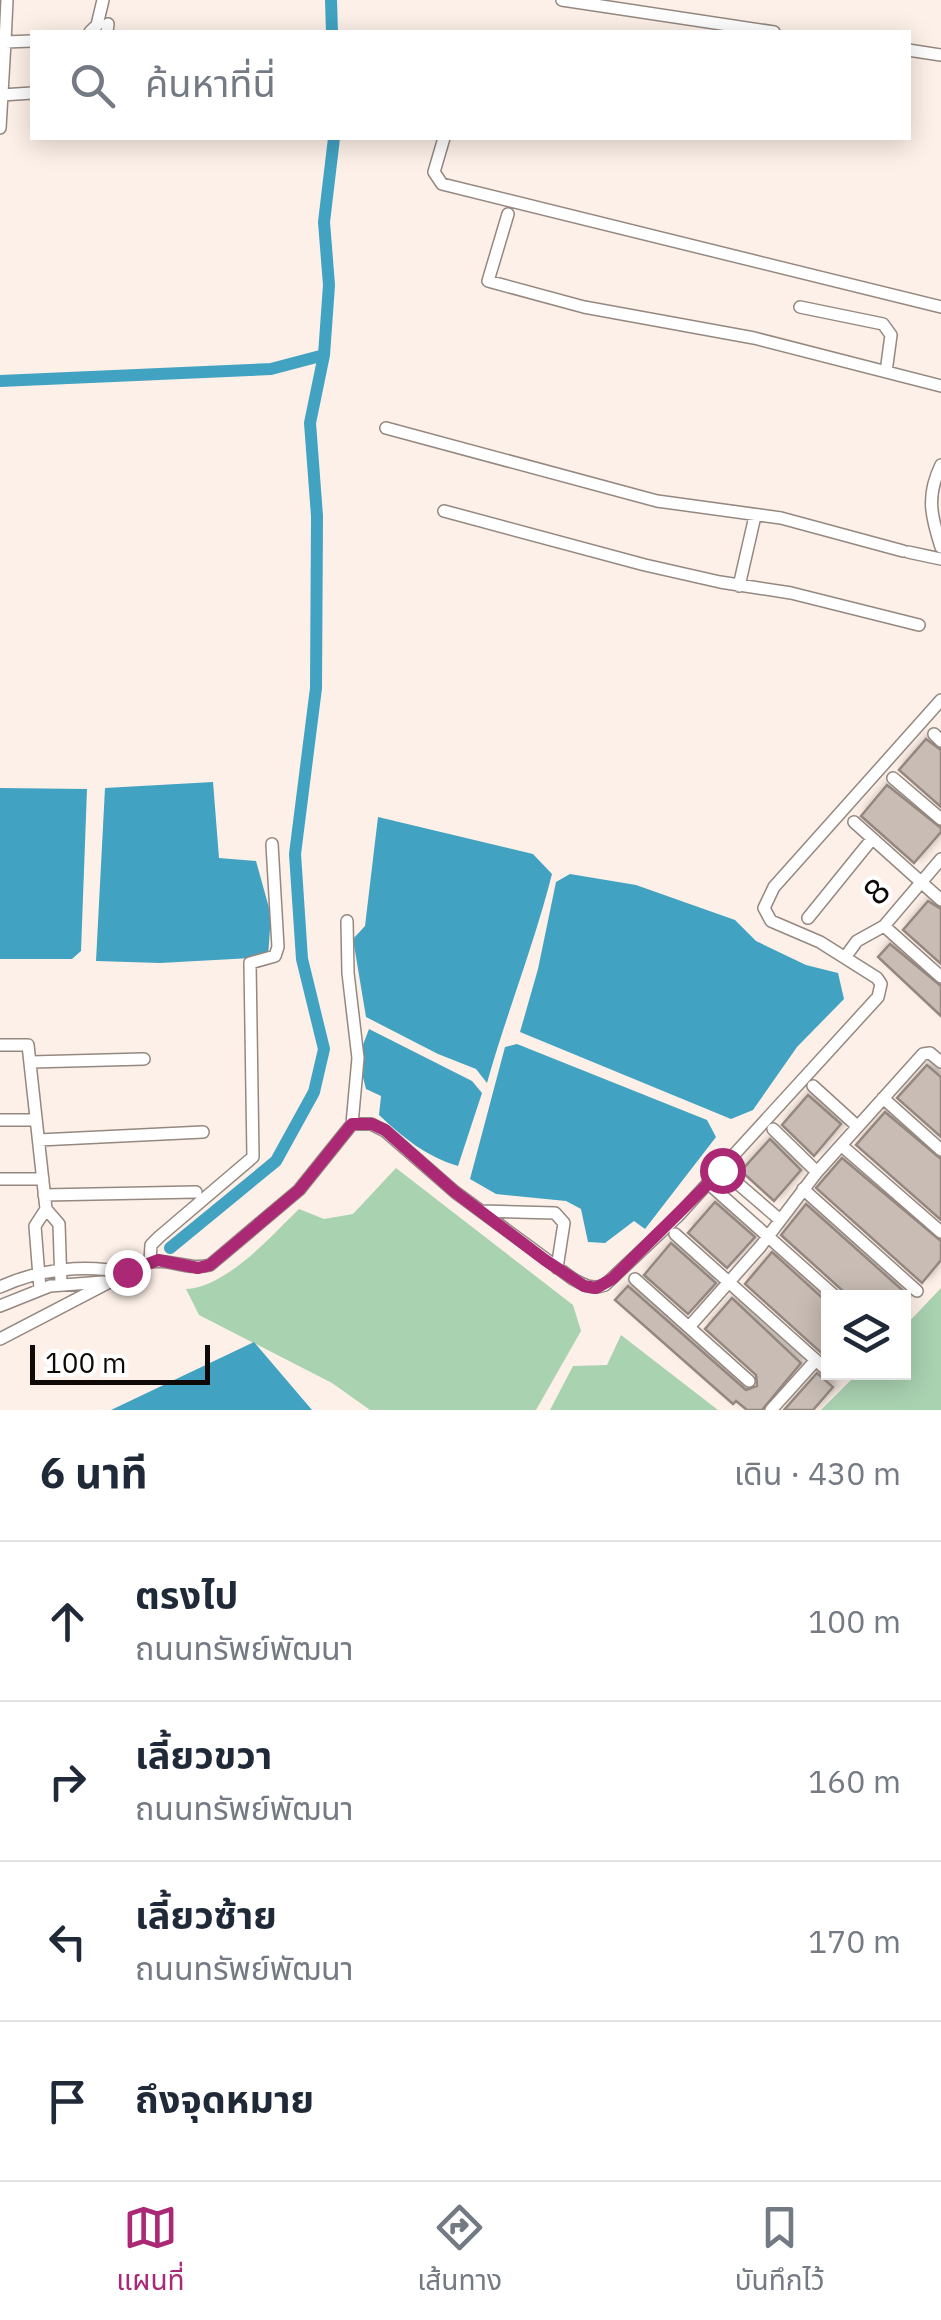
<!DOCTYPE html>
<html lang="th">
<head>
<meta charset="utf-8">
<style>
  :root { --surface:#fff; --page:#f2f2f3; --text:#1f2937; --muted:#747a83; --line:#e0e1e3; --accent:#aa2874 }
  body { margin:0; font-family:"IBM Plex Sans","Noto Sans Thai",sans-serif; background:var(--page); color:var(--text) }
  .controls { position:absolute; right:30px; bottom:30px; display:grid; overflow:hidden; border-radius:0px; box-shadow:0 5px 25px #0003 }
  .controls button { width:90px; height:90px; display:grid; place-items:center; padding:0; border:0; border-bottom:2px solid var(--line); background:var(--surface); color:var(--text); font:50px sans-serif }
  .scale { position:absolute; left:30px; bottom:25px; width:180px; box-sizing:border-box; padding-left:10px; border:5px solid #0f0a08; border-top:0; font-size:28px; line-height:35px; white-space:nowrap; color:#0f0a08; -webkit-text-stroke:8px #fff; paint-order:stroke }
  .stop { position:absolute; width:30px; height:30px; margin:-22px; border:8px solid #aa2874; border-radius:50%; background:#fff }
  .stop.end { background:#aa2874; border-color:#fff; box-shadow:0 2px 10px #0008 }
  .list { margin:0; padding:0; list-style:none }
  h2 { display:flex; justify-content:space-between; align-items:center; height:130px; margin:0; padding:0 40px; font-size:42px }
  h2 small { font-size:32px; font-weight:400; color:var(--muted) }
  .list li { display:grid; grid-template-columns:65px 1fr auto; gap:30px; align-items:center; box-sizing:border-box; height:160px; padding:0 40px; border-top:2px solid var(--line) }
  .list b { display:block; font-size:38px; white-space:nowrap }
  .list p { margin:0; font-size:32px; white-space:nowrap; color:var(--muted) }
  .list em { font-size:32px; font-style:normal; color:var(--muted) }
  .icon { flex:none; width:55px; height:55px; fill:none; stroke:currentColor; stroke-width:2; stroke-linecap:round; stroke-linejoin:round }
  .map { position:relative; flex:none; width:941px; height:1410px; overflow:hidden }
  .search { position:absolute; background:var(--surface); box-shadow:0 5px 25px #0003; left:30px; right:30px; top:30px; height:110px; display:flex; align-items:center; gap:25px; box-sizing:border-box; padding:0 35px; border-radius:0px; color:var(--muted); font-size:38px }
  .sheet { height:770px; background:var(--surface) }
  nav { display:flex; justify-content:space-around; align-items:center; box-sizing:border-box; height:140px; border-top:2px solid var(--line); background:var(--surface); font-size:28px; color:var(--muted) }
  nav a { display:grid; justify-items:center; gap:5px }
  nav .on { color:var(--accent) }
  .map>svg:first-child { display:block }
  .green { fill:#a9d2b1 }
  .water { fill:#41a2c1 }
  .lines { fill:none; stroke-linecap:round; stroke-linejoin:round }
  .canal { stroke:#41a2c1; stroke-width:12 }
  .building { fill:#c8bcb4; stroke:#938780; stroke-width:2.5; filter:url(#shadow) }
  .minor-casing { stroke:#948880; stroke-width:14 }
  .minor { stroke:#fff; stroke-width:11 }
  .route { stroke:#aa2874; stroke-width:12 }
  .labels { text-anchor:middle; dominant-baseline:central; stroke-width:8; stroke-linejoin:round; paint-order:stroke }
  .street-label { font-size:35px; fill:#0f0a08; stroke:#fff }
</style>
</head>
<body>
<div class="map">
<svg width="941" height="1410" viewBox="0 0 941 1410">
  <defs>
    <filter id="shadow"><feDropShadow dx="4.5" dy="-4.5" stdDeviation="5" flood-color="#0004"/></filter>
  </defs>
  <rect width="100%" height="100%" fill="#fdf0e8"/>
  <path class="green" d="M 396,1168 L 573,1305 L 581,1331 L 536,1410 L 370,1410 L 332,1383 L 199,1315 L 186,1289 C 227,1287 271,1236 299,1209 L 324,1219 L 353,1214 Z
    M 941,1288 L 941,1410 L 821,1410 L 858,1373 L 904,1372 L 904,1327 Z
    M 621,1335 L 718,1410 L 550,1410 L 573,1366 L 607,1365 Z"/>
  <path class="water" d="M 213,782 L 219,858 L 256,861 L 271,915 L 268,957 L 160,963 L 96,961 L 105,788 Z
    M 0,788 L 87,789 L 81,951 L 72,959 L 0,959 Z
    M 378,817 L 533,854 L 552,874 C 534,945 507,1012 487,1083 L 476,1069 L 438,1054 L 366,1017 L 353,939 L 365,926 Z
    M 570,874 L 636,885 L 735,920 L 756,941 L 806,965 L 838,973 L 844,999 L 797,1047 L 753,1110 L 731,1119 L 520,1032 L 538,969 L 556,882 Z
    M 369,1029 L 472,1081 L 482,1093 L 458,1166 C 425,1156 404,1138 379,1115 L 381,1096 L 366,1089 L 358,1058 Z
    M 517,1044 L 707,1120 L 716,1137 L 645,1229 L 634,1221 L 605,1243 L 588,1242 L 581,1209 L 566,1201 L 496,1194 L 470,1179 L 505,1047 Z
    M 254,1342 L 312,1410 L 111,1410 Z"/>
  <g class="lines">
    <path class="canal" d="M 331,0 L 332,32
      M 0,381 L 271,369 L 324,355
      M 170,1248 L 276,1161 L 314,1092 L 324,1049 L 302,959 L 295,854 L 316,688 L 317,516 L 310,423 L 324,355 L 329,285 L 324,222 L 334,138"/>
  </g>
  <path class="building" d="M 926,739 L 941,750 L 941,807 L 899,770 Z
    M 887,785 L 941,828 L 941,832 L 914,863 L 861,816 Z
    M 928,901 L 941,909 L 941,964 L 903,930 Z
    M 890,944 L 941,986 L 941,1016 L 878,957 Z
    M 927,1065 L 941,1077 L 941,1137 L 897,1098 Z
    M 808,1095 L 841,1124 L 814,1156 L 782,1125 Z
    M 885,1112 L 941,1159 L 941,1220 L 856,1145 Z
    M 770,1139 L 801,1170 L 774,1201 L 741,1171 Z
    M 842,1158 L 941,1241 L 941,1260 L 922,1283 L 816,1188 Z
    M 715,1202 L 755,1237 L 727,1268 L 688,1233 Z
    M 806,1204 L 909,1296 L 846,1298 L 843,1291 L 781,1235 Z
    M 671,1243 L 716,1283 L 688,1314 L 644,1275 Z
    M 772,1252 L 828,1303 L 828,1359 L 745,1284 Z
    M 628,1286 L 746,1390 L 757,1386 L 756,1375 L 705,1329 L 732,1298 L 801,1363 L 762,1410 L 747,1410 L 736,1401 L 733,1404 L 615,1300 Z
    M 817,1373 L 833,1387 L 813,1410 L 784,1410 Z"/>
  <g class="lines">
    <defs>
      <path id="minor" d="M 7,0 L 5,42 L 32,41
        M 562,0 L 774,32
        M 90,32 L 97,25 L 103,0
        M 107,32 L 108,24
        M 908,50 L 941,55
        M 2,95 L 32,93
        M 0,128 L 5,42
        M 444,138 L 434,172 L 442,184 L 941,307
        M 508,214 L 488,281 L 584,307 L 754,338 L 941,386
        M 800,307 L 883,324 L 891,335 L 886,372
        M 386,428 L 657,501 L 781,518 L 903,551
        M 941,465 C 926,496 931,516 941,547
        M 444,511 L 645,565 L 720,582 L 791,593 L 919,625
        M 908,552 L 941,559
        M 739,586 L 755,516
        M 934,734 L 941,741
        M 893,778 L 941,819
        M 854,822 L 941,900
        M 808,918 L 872,839
        M 347,921 L 348,973 L 358,1058 L 352,1124
        M 884,926 L 941,977
        M 846,956 L 857,941 L 884,926 L 941,859
        M 0,1045 L 28,1045 L 46,1209
        M 31,1062 L 144,1059
        M 813,1086 L 857,1126
        M 883,1098 L 941,1150
        M 0,1120 L 36,1120
        M 773,1129 L 817,1172
        M 39,1140 L 203,1132
        M 841,1145 L 941,1232
        M 722,1170 L 779,1219
        M 0,1179 L 43,1179
        M 709,1184 L 837,1298
        M 803,1189 L 917,1291
        M 44,1195 L 196,1192
        M 481,1211 L 555,1213 L 564,1223 L 557,1268
        M 675,1234 L 828,1371
        M 150,1262 L 151,1245 L 159,1237 L 253,1157 L 250,963 L 275,956 L 278,947 L 272,844
        M 635,1279 L 749,1381
        M 0,1287 C 39,1269 85,1264 127,1273
        M 40,1289 L 35,1226 L 46,1209 L 59,1224 L 61,1284
        M 0,1306 L 50,1286 L 103,1282
        M 689,1327 L 760,1247 L 817,1172 L 923,1054 L 930,1053 L 941,1062
        M 0,1339 L 146,1263 C 168,1257 188,1271 210,1265 L 299,1190 L 352,1124 L 371,1124 L 385,1131 L 455,1192 L 573,1279 C 584,1285 592,1290 605,1285 L 678,1216 L 878,997 L 881,984 L 877,978 L 820,942 L 771,921 L 764,908 L 774,887 L 941,700
        M 771,1410 L 816,1360"/>
    </defs>
    <use href="#minor" class="minor-casing"/>
    <use href="#minor" class="minor"/>
  </g>
  <g class="lines">
    <path class="route" d="M 127,1272 L 158,1260 L 198,1268 L 210,1265 L 299,1190 L 352,1124 L 372,1124 L 385,1130 L 455,1192 L 545,1260 L 584,1286 L 596,1288 L 612,1279 L 722,1170"/>
  </g>
  <g class="labels">
    <g class="street-label">
      <text transform="translate(876 891) rotate(-45)">8</text>
    </g>
  </g>
</svg>
<div class="controls">
<button><svg class="icon" aria-label="layers" viewBox="0 0 24 24"><path d="M12 4l9 5-9 5-9-5zM3 14l9 5 9-5"/></svg></button>
</div>
<div class="scale">100 m</div>
<div class="stop" style="left:722px;top:1170px"></div>
<div class="stop end" style="left:127px;top:1272px"></div>
<div class="search"><svg class="icon" aria-label="search" viewBox="0 0 24 24"><circle cx="10" cy="10" r="6"/><path d="M15 15l6 6"/></svg>ค้นหาที่นี่</div>
</div>
<section class="sheet">
<h2>6 นาที<small>เดิน · 430 m</small></h2>
<ul class="list">
<li><svg class="icon" aria-label="ahead" viewBox="0 0 24 24"><path d="M12 20V5M6 11l6-6 6 6"/></svg><div><b>ตรงไป</b><p>ถนนทรัพย์พัฒนา</p></div><em>100 m</em></li>
<li><svg class="icon" aria-label="right" viewBox="0 0 24 24"><path d="M7 20v-9h11M14 6l5 5-5 5"/></svg><div><b>เลี้ยวขวา</b><p>ถนนทรัพย์พัฒนา</p></div><em>160 m</em></li>
<li><svg class="icon" aria-label="left" viewBox="0 0 24 24"><path d="M17 20v-9H6M10 6l-5 5 5 5"/></svg><div><b>เลี้ยวซ้าย</b><p>ถนนทรัพย์พัฒนา</p></div><em>170 m</em></li>
<li><svg class="icon" aria-label="arrive" viewBox="0 0 24 24"><path d="M6 21V4h12l-3 4 3 4H6"/></svg><div><b>ถึงจุดหมาย</b></div></li>
</ul>
</section>
<nav>
<a class="on"><svg class="icon" aria-label="map" viewBox="0 0 24 24"><path d="M3 6l6-2 6 2 6-2v14l-6 2-6-2-6 2zM9 4v14M15 6v14"/></svg>แผนที่</a>
<a><svg class="icon" aria-label="directions" viewBox="0 0 24 24"><path d="M12 3l9 9-9 9-9-9zM9 14v-3h6M13 9l2 2-2 2"/></svg>เส้นทาง</a>
<a><svg class="icon" aria-label="saved" viewBox="0 0 24 24"><path d="M7 4h10v16l-5-4-5 4z"/></svg>บันทึกไว้</a>
</nav>
</body>
</html>
